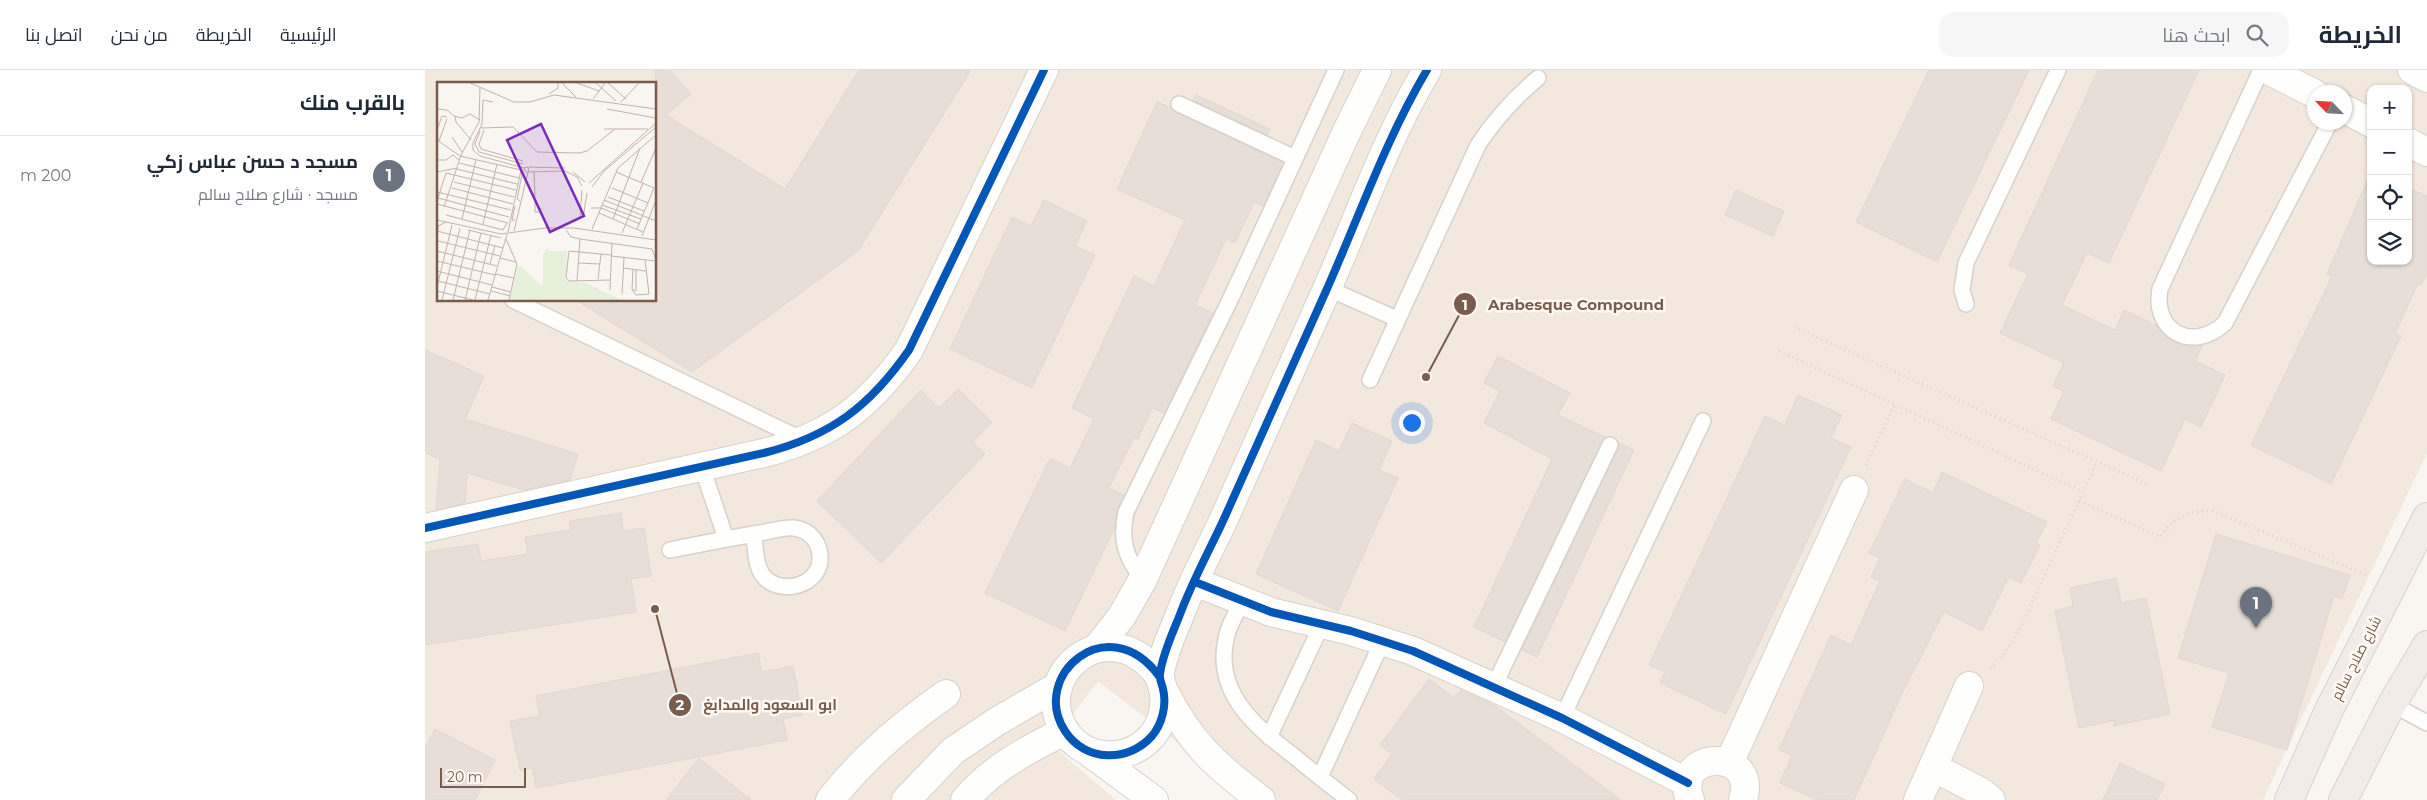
<!DOCTYPE html>
<html lang="ar">
<head>
<meta charset="utf-8">
<style>
  :root { --surface:#fff; --page:#f6f6f7; --text:#1f2937; --muted:#747a83; --line:#e0e1e3; --accent:#5c585b }
  body { margin:0; font-family:Montserrat,Cairo,sans-serif; background:var(--page); color:var(--text); direction:rtl }
  .controls { position:absolute; right:15px; top:15px; display:grid; overflow:hidden; border-radius:10px; box-shadow:0 1px 4px #0004 }
  .controls button { width:45px; height:45px; display:grid; place-items:center; padding:0; border:0; border-bottom:1px solid var(--line); background:var(--surface); color:var(--text); font:25px sans-serif }
  .compass { position:absolute; left:1882px; top:15px; width:45px; height:45px; border-radius:50%; background:var(--surface); box-shadow:0 1px 4px #0004; rotate:295deg }
  .scale { position:absolute; left:15px; bottom:12px; width:86px; box-sizing:border-box; padding-left:5px; border:2px solid #7a5c4d; border-top:0; font-size:14px; line-height:18px; white-space:nowrap; color:#7a5c4d; -webkit-text-stroke:4px #fffaf3; paint-order:stroke }
  .you { position:absolute; left:986px; top:352px; width:18px; height:18px; margin:-12px; border:4px solid #fff; border-radius:50%; background:#1a73e8; box-shadow:0 0 0 8px #1a73e833 }
  .badge { display:grid; place-items:center; width:32px; height:32px; border-radius:50%; background:var(--accent); color:#fff; font-size:16px; font-weight:700 }
  .pin { position:absolute; translate:-50% -41px; filter:drop-shadow(0 1px 2px #0008) }
  .pin::after { content:''; position:absolute; top:26px; width:18px; height:15px; background:inherit; clip-path:polygon(0 0,100% 0,50% 100%) }
  .list { margin:0; padding:0; list-style:none }
  h2 { display:flex; justify-content:space-between; align-items:center; height:65px; margin:0; padding:0 20px; font-size:21px }
  h2 small { font-size:16px; font-weight:400; color:var(--muted) }
  .list li { display:grid; grid-template-columns:32px 1fr auto; gap:15px; align-items:center; box-sizing:border-box; height:80px; padding:0 20px; border-top:1px solid var(--line) }
  .list b { display:block; font-size:19px; white-space:nowrap }
  .list p { margin:0; font-size:16px; white-space:nowrap; color:var(--muted) }
  .list em { font-size:16px; font-style:normal; color:var(--muted) }
  .icon { flex:none; width:28px; height:28px; fill:none; stroke:currentColor; stroke-width:2; stroke-linecap:round; stroke-linejoin:round }
  .map { position:relative; flex:none; width:2002px; height:730px; overflow:hidden; direction:ltr }
  header { display:flex; align-items:center; gap:30px; box-sizing:border-box; height:70px; padding:0 25px; background:var(--surface); border-bottom:1px solid var(--line) }
  header strong { font-size:24px }
  nav { display:flex; gap:28px; margin-inline-start:auto; font-size:18px }
  .search { width:350px; height:45px; background:var(--page); display:flex; align-items:center; gap:12px; box-sizing:border-box; padding:0 18px; border-radius:15px; color:var(--muted); font-size:19px }
  main { display:flex }
  aside { flex:1; background:var(--surface) }
  .map>svg:first-child { display:block }
  .residential { fill:#f2e8de; fill-rule:evenodd }
  .building { fill:#e6ded7; stroke:#e2d8d2 }
  .lines { fill:none; stroke-linecap:round; stroke-linejoin:round }
  .service-casing { stroke:#d7d1cb; stroke-width:18 }
  .minor-casing { stroke:#d7d1cb; stroke-width:30 }
  .trunk-casing { stroke:#dad1cc; stroke-width:30 }
  .path { stroke:#dcd5d0; stroke-width:3; stroke-dasharray:1 4; stroke-linecap:butt }
  .service { stroke:#fefefd; stroke-width:15 }
  .minor { stroke:#fefefd; stroke-width:28 }
  .trunk { stroke:#f2ece8; stroke-width:28 }
  .cycleway-casing { stroke:#fffaf3; stroke-width:11 }
  .cycleway { stroke:#0057b8; stroke-width:8 }
  .labels { text-anchor:middle; dominant-baseline:central; stroke-width:5; stroke-linejoin:round; paint-order:stroke }
  .street-label { font-size:14px; fill:#7a5c4d; stroke:#fffaf3 }
  .inset-road { fill:none; stroke:#c2b3aa; stroke-width:1 }
  .view { fill:#7b2cbf; fill-opacity:0.15; stroke:#7b2cbf; stroke-width:2.5 }
  .inset-edge { fill:none; stroke:#7a5c4d; stroke-width:2.5 }
  .leader { fill:none; stroke:#7a5c4d; stroke-width:2 }
  .callout-dot { fill:#7a5c4d; stroke:#fffaf3; stroke-width:2 }
  .mark-label { font-size:15px; text-anchor:middle; font-weight:bold; fill:#fff }
  .callout-label { font-size:15px; text-anchor:middle; font-weight:bold; fill:#7a5c4d; stroke:#fffaf3; stroke-width:5; stroke-linejoin:round; paint-order:stroke }
</style>
</head>
<body>
<header>
<strong>الخريطة</strong>
<div class="search"><svg class="icon" aria-label="search" viewBox="0 0 24 24"><circle cx="10" cy="10" r="6"/><path d="M15 15l6 6"/></svg>ابحث هنا</div>
<nav><a>الرئيسية</a><a>الخريطة</a><a>من نحن</a><a>اتصل بنا</a></nav>
</header>
<main>
<div class="map">
<svg width="2002" height="730" viewBox="0 0 2002 730">
  <rect width="100%" height="100%" fill="#f9f5f0"/>
  <path class="residential" d="M 0,0 L 2002,0 L 2002,383 L 1838,730 L 827,730 L 673,611 L 625,674 L 691,730 L 0,730 ZM 14,14 L 230,14 L 230,230 L 14,230 ZM 1946,19 L 1983,19 L 1983,191 L 1946,191 ZM 1890,22 L 1920,22 L 1920,52 L 1890,52 Z"/>
  <path class="building" d="M 230,0 L 245,0 L 266,24 L 241,45 L 360,119 L 434,0 L 546,0 L 433,181 L 267,302 L 151,230 L 230,230 Z
    M 1504,0 L 1604,0 L 1512,192 L 1431,152 Z
    M 1673,0 L 1774,0 L 1684,193 L 1662,183 L 1637,235 L 1690,260 L 1699,240 L 1731,255 L 1738,264 L 1749,272 L 1763,276 L 1777,276 L 1770,291 L 1800,305 L 1776,357 L 1760,349 L 1736,401 L 1626,349 L 1639,321 L 1628,316 L 1639,293 L 1575,263 L 1603,204 L 1584,195 Z
    M 771,25 L 845,59 L 842,65 L 768,30 Z
    M 732,32 L 746,38 L 750,42 L 858,93 L 838,136 L 829,132 L 810,173 L 801,169 L 770,235 L 788,243 L 739,343 L 727,338 L 713,369 L 709,368 L 684,418 L 699,425 L 692,440 L 689,459 L 640,561 L 560,523 L 625,388 L 645,398 L 669,349 L 647,338 L 709,206 L 729,216 L 760,150 L 692,119 Z
    M 1946,102 L 1946,191 L 1983,191 L 1983,118 L 2002,126 L 2002,202 L 1996,215 L 1993,213 L 1970,264 L 1976,266 L 1906,414 L 1826,375 L 1907,206 L 1902,204 Z
    M 1311,120 L 1359,141 L 1348,166 L 1300,145 Z
    M 619,130 L 662,151 L 650,176 L 670,185 L 607,318 L 525,279 L 587,147 L 606,156 Z
    M 0,280 L 59,306 L 40,349 L 153,384 L 145,410 L 99,420 L 42,403 L 40,433 L 11,440 L 15,389 L 0,383 Z
    M 1073,286 L 1145,323 L 1133,345 L 1180,367 L 1080,572 L 1049,557 L 1127,389 L 1059,353 L 1075,321 L 1059,313 Z
    M 533,319 L 567,352 L 548,372 L 560,384 L 456,493 L 392,431 L 496,320 L 514,338 Z
    M 1373,325 L 1417,345 L 1406,368 L 1426,377 L 1301,644 L 1235,613 L 1240,602 L 1224,595 L 1340,346 L 1360,355 Z
    M 927,353 L 967,371 L 954,400 L 973,408 L 913,541 L 831,504 L 891,370 L 914,381 Z
    M 1194,373 L 1209,380 L 1112,587 L 1097,580 L 1193,379 Z
    M 1517,402 L 1622,452 L 1611,473 L 1615,475 L 1596,513 L 1584,507 L 1557,561 L 1519,542 L 1479,619 L 1429,730 L 1393,730 L 1355,713 L 1367,685 L 1354,680 L 1406,565 L 1426,575 L 1455,511 L 1446,507 L 1455,488 L 1444,483 L 1480,409 L 1508,423 Z
    M 196,443 L 198,461 L 219,458 L 226,506 L 206,509 L 211,542 L 0,575 L 0,482 L 53,474 L 56,491 L 103,484 L 100,467 L 145,460 L 145,451 Z
    M 1791,464 L 1925,505 L 1917,529 L 1909,526 L 1862,680 L 1787,657 L 1804,603 L 1753,588 Z
    M 1691,508 L 1696,533 L 1721,528 L 1745,644 L 1688,656 L 1691,650 L 1654,658 L 1630,541 L 1648,536 L 1645,518 Z
    M 333,583 L 337,602 L 368,596 L 377,645 L 358,649 L 362,670 L 111,718 L 107,698 L 95,700 L 85,651 L 115,646 L 111,626 Z
    M 1004,609 L 1029,628 L 1036,620 L 1069,635 L 1196,730 L 977,730 L 949,709 L 967,684 L 955,675 Z
    M 10,659 L 70,690 L 50,730 L 0,730 L 0,678 Z
    M 274,688 L 326,730 L 241,730 Z
    M 1695,693 L 1740,714 L 1732,730 L 1678,730 Z"/>
  <g class="lines">
    <defs>
      <path id="service" d="M 1836,0 L 1735,219 C 1727,262 1768,283 1800,253 L 1905,52
        M 754,34 L 870,88
        M 902,218 L 972,249
        M 88,230 L 378,370
        M 1541,234 L 1537,220 L 1541,193 L 1633,0
        M 945,310 L 1053,75 C 1070,49 1089,28 1113,8
        M 277,397 L 301,469
        M 245,480 C 275,474 305,468 335,463 C 346,461 359,457 369,458 C 386,460 396,474 395,490 C 395,498 389,507 382,511 C 366,521 341,518 334,498 C 330,488 330,475 329,464
        M 718,509 C 700,488 695,469 701,442 L 805,230 L 911,0
        M 818,531 C 811,543 803,556 801,569 C 789,624 832,658 870,687 C 888,702 906,716 924,730
        M 1069,616 L 1185,375
        M 1967,634 L 2002,653
        M 1137,648 L 1278,351
        M 844,667 L 897,554
        M 895,707 L 958,570"/>
      <path id="minor" d="M 1843,0 L 1890,24
        M 1987,0 L 2002,8
        M 1920,39 L 1946,53
        M 1983,72 L 2002,82
        M 0,458 L 339,383 C 406,366 445,336 484,280 L 619,0
        M 770,512 L 846,542 L 926,561 L 988,581 L 1137,648 L 1263,713
        M 672,578 L 697,546 L 718,509 L 922,61 L 952,0
        M 734,606 C 683,537 604,606 640,661 C 660,692 703,693 727,666 C 737,654 742,635 738,619 C 737,614 734,609 735,604 C 737,586 747,564 754,547 C 766,514 783,483 798,451 C 831,377 864,303 897,230 C 932,153 959,72 1002,0
        M 739,621 C 766,674 789,694 836,730
        M 665,683 L 729,730
        M 1304,693 L 1429,420
        M 1508,697 L 1556,722 L 1566,730
        M 405,730 C 440,686 476,656 521,624
        M 481,730 L 528,681 L 571,652 L 633,616
        M 540,730 C 567,698 603,679 640,661
        M 1265,730 C 1245,681 1334,675 1318,730
        M 1493,730 L 1544,616"/>
      <path id="trunk" d="M 1864,730 L 1904,640 L 2002,447
        M 1918,730 L 1967,634 L 2002,575"/>
    </defs>
    <use href="#service" class="service-casing"/>
    <use href="#minor" class="minor-casing"/>
    <use href="#trunk" class="trunk-casing"/>
    <path class="path" d="M 1369,257 L 1722,414
      M 1354,281 L 1658,422
      M 1441,395 L 1470,334
      M 1654,431 L 1735,467 C 1750,446 1762,441 1788,441 L 1941,505
      M 1565,599 L 1578,586 L 1595,558 L 1672,392"/>
    <use href="#service" class="service"/>
    <use href="#minor" class="minor"/>
    <use href="#trunk" class="trunk"/>
    <defs>
      <path id="cycleway" d="M 0,458 L 339,383 C 406,366 445,336 484,280 L 619,0
        M 770,512 L 846,542 L 926,561 L 988,581 L 1137,648 L 1263,713
        M 734,606 C 683,537 604,606 640,661 C 660,692 703,693 727,666 C 737,654 742,635 738,619 C 737,614 734,609 735,604 C 737,586 747,564 754,547 C 766,514 783,483 798,451 C 831,377 864,303 897,230 C 932,153 959,72 1002,0"/>
    </defs>
    <use href="#cycleway" class="cycleway-casing"/>
    <use href="#cycleway" class="cycleway"/>
  </g>
  <g class="labels">
    <g class="street-label">
      <text transform="translate(1931 588) rotate(-63)">شارع صلاح سالم</text>
    </g>
  </g>
  <g transform="translate(12 12)">
    <rect width="219" height="219" fill="#f9f5f0"/>
    <path d="M 111,166 L 112,169 L 130,169 L 129,199 L 149,201 L 184,218 L 73,218 L 80,186 L 84,184 L 104,204 L 106,201 L 106,172 Z" fill="#e7f0db"/>
    <path class="inset-road" d="M 31,0 L 77,20 L 93,20 L 117,13 L 219,27M 124,0 L 139,15M 158,0 L 179,19M 170,0 L 189,17M 140,1 L 162,9M 112,12 L 121,6 L 121,0M 156,17 L 169,0M 56,20 L 46,18 L 45,42 L 36,61 L 36,68 L 43,74 L 87,86M 184,20 L 203,0M 0,27 L 10,28 L 17,34 L 25,36 L 33,32 L 43,38M 170,27 L 219,36M 18,34 L 19,40 L 34,58M 43,46 L 76,45 L 100,70 L 142,71 L 150,69 L 178,47M 167,47 L 211,47M 0,48 L 5,34 L 10,35M 47,48 L 42,62 L 44,67 L 86,79M 43,49 L 38,62 L 42,70 L 86,82M 15,55 L 25,70M 0,58 L 23,74 L 84,88 L 71,150M 2,59 L 10,37M 1,78 L 9,78 L 16,73 L 22,78M 22,81 L 82,96M 92,85 L 128,86M 20,87 L 80,102M 92,89 L 91,85 L 87,86 L 89,90 L 128,89 L 140,95 L 145,104M 97,89 L 98,115M 0,90 L 20,86M 136,90 L 148,100M 179,90 L 217,106M 17,100 L 77,115M 204,100 L 219,66M 152,101 L 219,41M 155,105 L 167,89 L 219,45M 15,106 L 76,122M 175,106 L 211,121M 0,110 L 74,128M 171,115 L 207,129M 1,116 L 72,135M 98,118 L 98,130 L 103,130 L 104,126M 167,118 L 219,139M 0,119 L 9,91 L 79,108M 83,119 L 80,117 L 86,88M 0,122 L 71,141M 165,123 L 204,137M 7,125 L 24,73 L 42,40 L 43,6M 154,126 L 164,126 L 203,142M 162,131 L 206,150M 9,133 L 66,148 L 70,141M 143,136 L 145,108M 146,136 L 150,111M 25,137 L 39,78M 176,137 L 203,66M 0,138 L 64,152 L 108,146 L 137,146 L 219,158M 78,138 L 75,138 L 78,124M 46,142 L 60,82M 155,147 L 181,86 L 219,53M 200,147 L 217,106M 31,148 L 64,156M 129,148 L 134,155 L 143,157 L 215,167 L 219,178M 0,149 L 66,166M 77,149 L 91,90M 185,151 L 206,101M 205,154 L 219,118M 69,157 L 80,182 L 72,218M 1,159 L 63,174M 0,163 L 1,144 L 9,140M 0,169 L 60,184M 174,174 L 219,179M 63,176 L 79,180M 0,179 L 58,193M 141,181 L 163,182M 53,182 L 58,163M 186,186 L 209,189M 196,187 L 195,207 L 199,209 L 199,188M 0,189 L 55,203M 58,192 L 77,196M 161,197 L 164,172M 173,198 L 132,199 L 129,195 L 132,169 L 174,173M 1,199 L 53,212M 140,199 L 143,157M 0,205 L 15,143M 55,205 L 74,210M 173,208 L 175,161M 195,208 L 199,213 L 212,212 L 208,178M 0,209 L 36,218M 54,209 L 73,214M 185,212 L 187,176M 5,218 L 23,146M 16,218 L 33,148M 28,218 L 44,151M 38,218 L 54,153M 51,218 L 70,152"/>
    <path class="view" d="M 104,42 L 147,134 L 113,150 L 70,58 Z"/>
    <rect width="219" height="219" class="inset-edge"/>
  </g>
  <path class="leader" d="M1001 307L1040 234M230 539L255 635"/>
  <g class="callout-dot">
    <circle cx="1001" cy="307" r="5"/>
    <circle cx="230" cy="539" r="5"/>
    <circle cx="1040" cy="234" r="12"/>
    <circle cx="255" cy="635" r="12"/>
  </g>
  <g class="mark-label">
    <text x="1040" y="240">1</text>
    <text x="255" y="640">2</text>
  </g>
  <g class="callout-label">
    <text x="1151" y="240">Arabesque Compound</text>
    <text x="345" y="640">ابو السعود والمدابغ</text>
  </g>
</svg>
<div class="controls">
<button>+</button>
<button>−</button>
<button><svg class="icon" aria-label="locate" viewBox="0 0 24 24"><circle cx="12" cy="12" r="6"/><path d="M12 2v4M12 18v4M2 12h4M18 12h4"/></svg></button>
<button><svg class="icon" aria-label="layers" viewBox="0 0 24 24"><path d="M12 4l9 5-9 5-9-5zM3 14l9 5 9-5"/></svg></button>
</div>
<svg class="compass" viewBox="-18 -18 36 36"><path d="M0-13l5 13h-10z" fill="#e53935"/><path d="M0 13l5-13h-10z" fill="#747a83"/></svg>
<div class="scale">20 m</div>
<div class="you"></div>
<div class="pin badge" style="left:1831px;top:558px;background:#6b7280">1</div>
</div>
<aside>
<h2>بالقرب منك<small></small></h2>
<ul class="list">
<li><span class="badge" style="background:#6b7280">1</span><div><b>مسجد د حسن عباس زكي</b><p>مسجد · شارع صلاح سالم</p></div><em>200 m</em></li>
</ul>
</aside>
</main>
</body>
</html>
